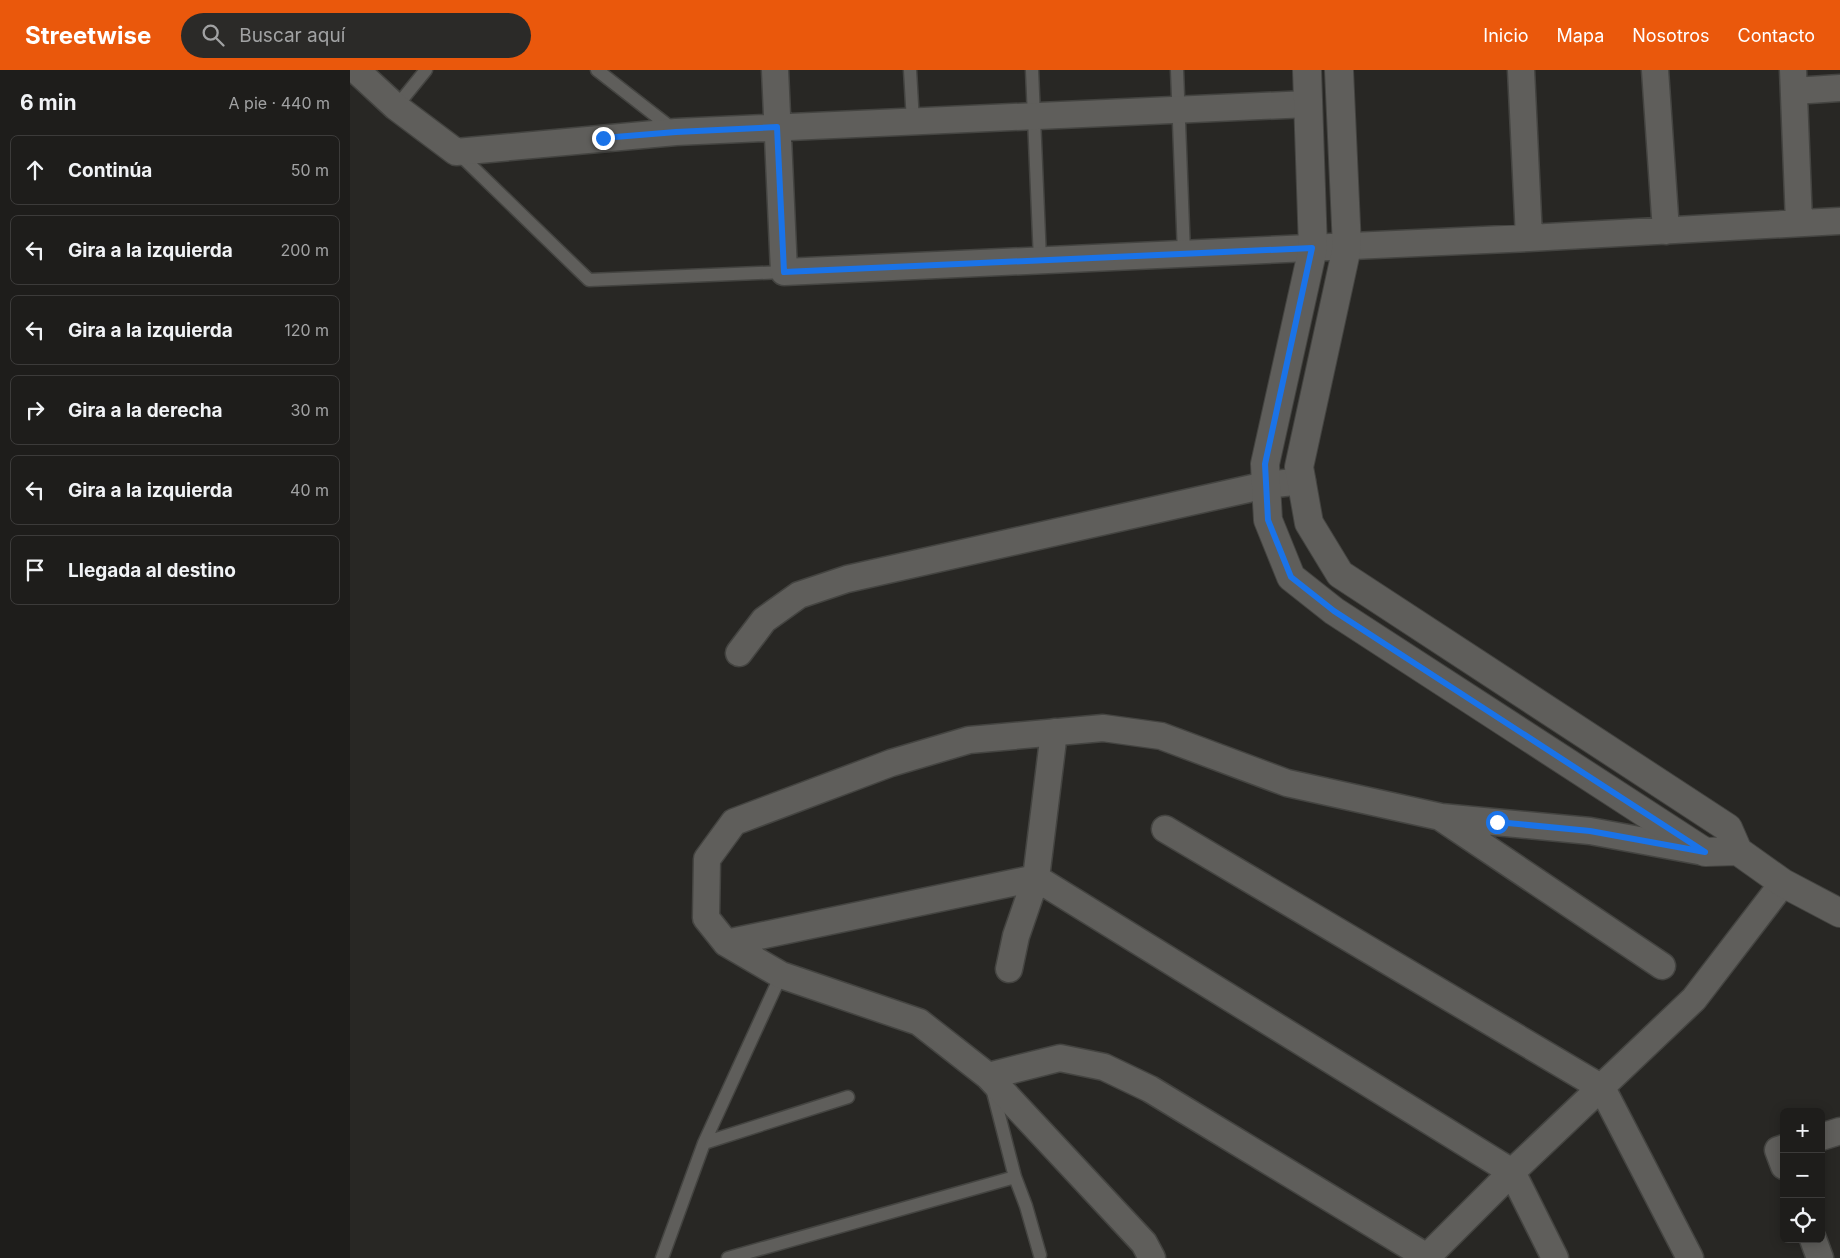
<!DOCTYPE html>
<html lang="es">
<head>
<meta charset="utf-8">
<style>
  :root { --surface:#1e1d1b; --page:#2b2a28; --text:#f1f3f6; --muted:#a1a2a3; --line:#3c3b3a; --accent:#ea580c }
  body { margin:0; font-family:Inter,sans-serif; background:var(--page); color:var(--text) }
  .controls { position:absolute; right:15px; bottom:15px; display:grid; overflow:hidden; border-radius:8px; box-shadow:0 2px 12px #0003 }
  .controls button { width:45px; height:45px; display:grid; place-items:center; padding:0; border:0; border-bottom:1px solid var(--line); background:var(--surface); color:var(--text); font:25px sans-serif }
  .stop { position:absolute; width:15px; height:15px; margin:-11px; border:4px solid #1a73e8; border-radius:50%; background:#fff }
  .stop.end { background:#1a73e8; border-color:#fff; box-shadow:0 1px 5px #0008 }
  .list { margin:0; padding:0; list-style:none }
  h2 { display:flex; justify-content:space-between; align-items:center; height:65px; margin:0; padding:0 20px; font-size:21px }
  h2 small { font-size:16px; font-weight:400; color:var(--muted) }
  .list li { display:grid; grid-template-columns:32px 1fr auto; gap:15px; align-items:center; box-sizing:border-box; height:70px; margin:0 10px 10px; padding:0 10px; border:1px solid var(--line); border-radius:8px }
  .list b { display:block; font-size:19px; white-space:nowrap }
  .list em { font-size:16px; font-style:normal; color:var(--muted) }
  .icon { flex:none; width:28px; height:28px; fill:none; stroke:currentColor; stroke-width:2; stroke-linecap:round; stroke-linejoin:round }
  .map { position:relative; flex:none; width:1490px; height:1188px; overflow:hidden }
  header { display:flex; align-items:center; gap:30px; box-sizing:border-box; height:70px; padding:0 25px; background:var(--accent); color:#fff }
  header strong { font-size:24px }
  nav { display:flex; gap:28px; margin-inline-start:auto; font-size:18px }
  .search { width:350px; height:45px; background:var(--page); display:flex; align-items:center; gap:12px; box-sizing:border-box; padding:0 18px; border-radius:28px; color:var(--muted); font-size:19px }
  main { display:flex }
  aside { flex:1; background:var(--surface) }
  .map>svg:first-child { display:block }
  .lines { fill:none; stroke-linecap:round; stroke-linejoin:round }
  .lane-casing { stroke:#444441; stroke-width:15 }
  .street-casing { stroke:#444441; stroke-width:29 }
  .secondary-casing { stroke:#444441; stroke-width:30 }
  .lane { stroke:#5f5e5b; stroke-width:12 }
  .street { stroke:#5f5e5b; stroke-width:26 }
  .secondary { stroke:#5f5e5b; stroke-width:28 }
  .route { stroke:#1a73e8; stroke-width:6 }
</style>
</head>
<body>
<header>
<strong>Streetwise</strong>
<div class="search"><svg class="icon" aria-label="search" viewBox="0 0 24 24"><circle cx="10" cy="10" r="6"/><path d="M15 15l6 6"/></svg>Buscar aquí</div>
<nav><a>Inicio</a><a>Mapa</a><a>Nosotros</a><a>Contacto</a></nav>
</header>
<main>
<aside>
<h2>6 min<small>A pie · 440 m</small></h2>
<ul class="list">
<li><svg class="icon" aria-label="ahead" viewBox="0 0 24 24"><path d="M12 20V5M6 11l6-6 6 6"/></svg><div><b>Continúa</b></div><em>50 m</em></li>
<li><svg class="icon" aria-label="left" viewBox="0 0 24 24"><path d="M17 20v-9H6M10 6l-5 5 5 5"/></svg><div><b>Gira a la izquierda</b></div><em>200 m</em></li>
<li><svg class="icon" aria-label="left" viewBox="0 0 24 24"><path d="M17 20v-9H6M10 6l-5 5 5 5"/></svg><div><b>Gira a la izquierda</b></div><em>120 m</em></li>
<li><svg class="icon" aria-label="right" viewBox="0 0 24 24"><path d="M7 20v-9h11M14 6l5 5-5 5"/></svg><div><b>Gira a la derecha</b></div><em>30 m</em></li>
<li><svg class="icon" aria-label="left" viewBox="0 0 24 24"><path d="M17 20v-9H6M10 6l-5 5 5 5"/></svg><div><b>Gira a la izquierda</b></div><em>40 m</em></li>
<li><svg class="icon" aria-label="arrive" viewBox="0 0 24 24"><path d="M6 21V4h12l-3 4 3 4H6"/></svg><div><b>Llegada al destino</b></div></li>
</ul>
</aside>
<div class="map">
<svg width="1490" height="1188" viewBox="0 0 1490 1188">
  <rect width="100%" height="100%" fill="#282724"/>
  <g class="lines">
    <defs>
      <path id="lane" d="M 247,0 L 324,60
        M 560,0 L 563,52
        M 682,0 L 690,190
        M 827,0 L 834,184
        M 46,37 L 76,0
        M 108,83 L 239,210 L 434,202
        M 642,1018 L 665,1107 L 676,1136 L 690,1185
        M 354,1073 L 498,1027
        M 312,1188 L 354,1073 L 431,905
        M 378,1188 L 665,1107"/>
      <path id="street" d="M 6,0 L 46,37 L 106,82 L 326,62 L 958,34
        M 425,0 L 434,202 L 1179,168 L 1490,151
        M 1171,0 L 1179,168
        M 1305,0 L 1316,161
        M 1443,0 L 1449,153
        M 1444,21 L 1490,18
        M 389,583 L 414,550 L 449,525 L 497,509 L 916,415 L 952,411
        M 1093,749 L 1312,896
        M 815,759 L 1252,1018 L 1340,1188
        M 376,873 L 686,808 L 1162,1102 L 1205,1188
        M 659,899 L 666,866 L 686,808 L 704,662
        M 638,1006 L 710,988 L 754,997 L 800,1019 L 1077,1187
        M 1471,1067 L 1490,1061
        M 1434,1078 L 1428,1080 L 1434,1096
        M 1463,1169 L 1470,1188
        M 802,1188 L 794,1173 L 638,1006 L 569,952 L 431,905 L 376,873 L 356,848 L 357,789 L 384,752 L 541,693 L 619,670 L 753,658 L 811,666 L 937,713 L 1091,747 L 1240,761 L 1354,782
        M 1076,1188 L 1162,1102 L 1344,929 L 1433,813"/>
      <path id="secondary" d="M 957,0 L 963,178 L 915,394 L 916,415 L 918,450 L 941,507 L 984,541 L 1355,782 L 1388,781
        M 989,0 L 997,177 L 949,397 L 959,453 L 990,504 L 1378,758 L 1388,781 L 1433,813 L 1490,843"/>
    </defs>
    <use href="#lane" class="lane-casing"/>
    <use href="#street" class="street-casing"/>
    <use href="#secondary" class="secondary-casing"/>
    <use href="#lane" class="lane"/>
    <use href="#street" class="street"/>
    <use href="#secondary" class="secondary"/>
  </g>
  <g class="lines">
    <path class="route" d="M 253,68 L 326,62 L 427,57 L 434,202 L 962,178 L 915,394 L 918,450 L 941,507 L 984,541 L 1355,782 L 1240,761 L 1147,752"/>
  </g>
</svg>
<div class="controls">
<button>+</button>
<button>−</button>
<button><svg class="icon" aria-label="locate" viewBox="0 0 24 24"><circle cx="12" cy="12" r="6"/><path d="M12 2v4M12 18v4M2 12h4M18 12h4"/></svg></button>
</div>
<div class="stop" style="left:1147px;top:752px"></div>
<div class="stop end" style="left:253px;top:68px"></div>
</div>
</main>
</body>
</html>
